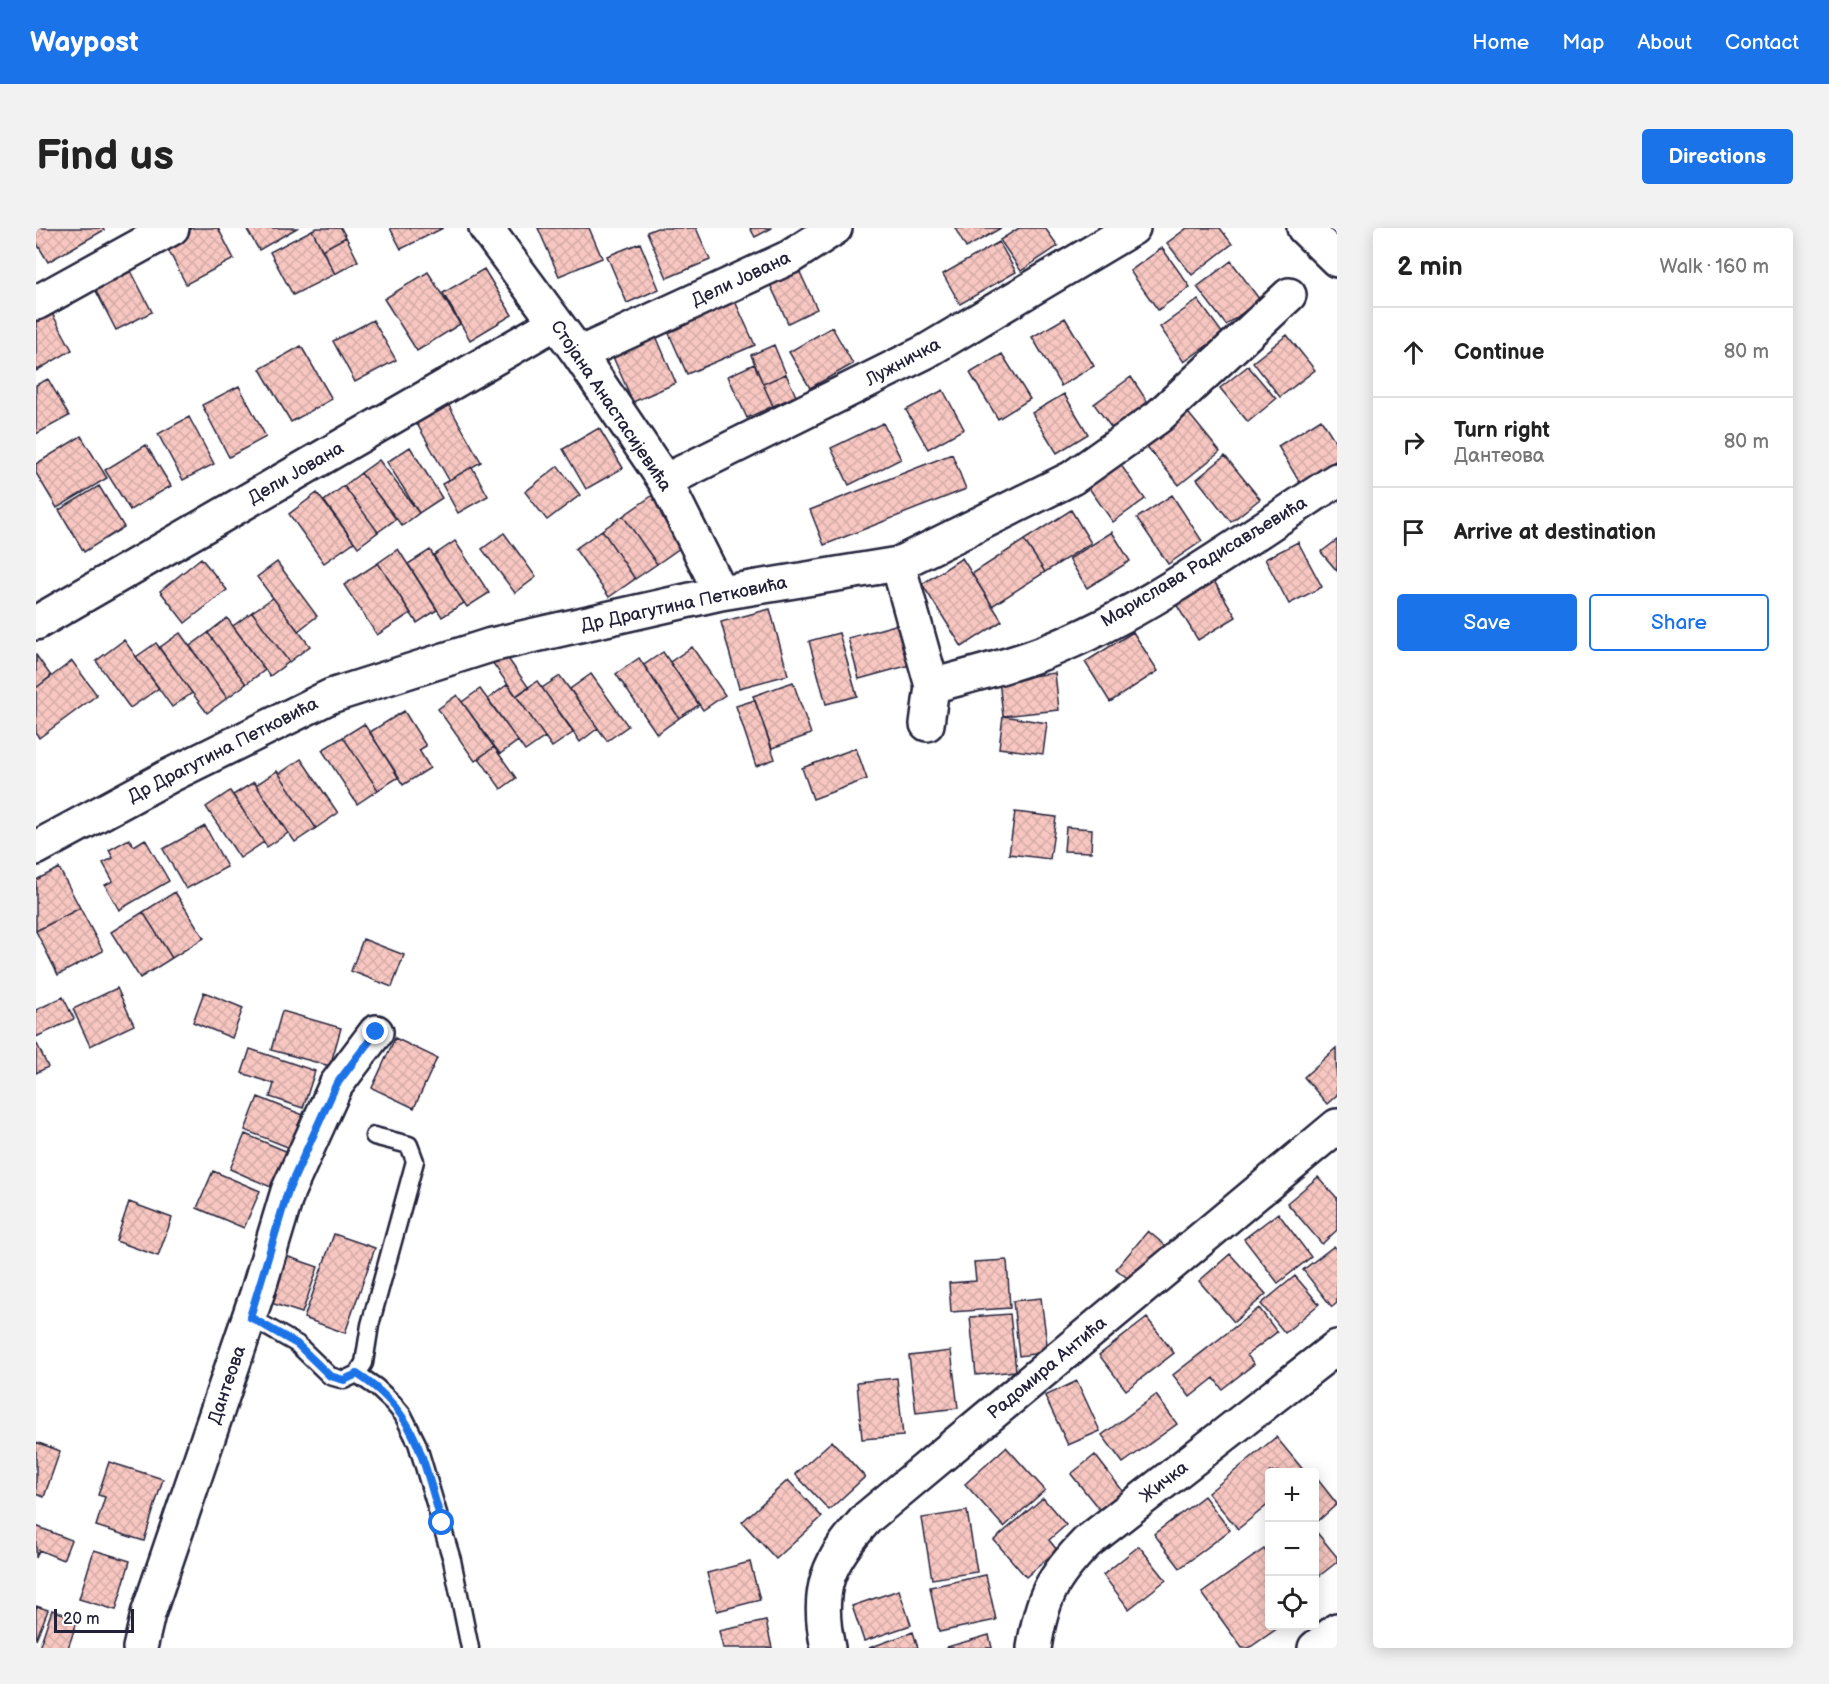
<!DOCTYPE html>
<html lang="en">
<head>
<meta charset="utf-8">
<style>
  :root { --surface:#fff; --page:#f2f2f2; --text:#222; --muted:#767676; --line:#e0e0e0; --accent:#1a73e8 }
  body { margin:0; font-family:"Balsamiq Sans",sans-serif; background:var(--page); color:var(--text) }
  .controls { position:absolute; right:18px; bottom:18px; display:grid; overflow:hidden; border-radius:6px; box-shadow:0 3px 15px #0003 }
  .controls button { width:54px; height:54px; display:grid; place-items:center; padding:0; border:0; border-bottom:2px solid var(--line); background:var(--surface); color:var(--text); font:30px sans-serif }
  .scale { position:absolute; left:18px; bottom:15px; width:80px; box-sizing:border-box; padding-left:6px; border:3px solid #22223b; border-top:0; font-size:16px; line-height:21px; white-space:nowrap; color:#22223b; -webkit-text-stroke:4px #fff; paint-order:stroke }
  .stop { position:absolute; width:18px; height:18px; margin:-14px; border:4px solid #1a73e8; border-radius:50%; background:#fff }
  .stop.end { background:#1a73e8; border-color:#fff; box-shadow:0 2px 6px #0008 }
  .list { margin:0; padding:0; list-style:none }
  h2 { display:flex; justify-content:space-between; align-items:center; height:78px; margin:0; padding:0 24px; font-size:26px }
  h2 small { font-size:20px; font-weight:400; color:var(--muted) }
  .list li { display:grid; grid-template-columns:39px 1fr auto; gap:18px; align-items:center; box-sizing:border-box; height:90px; padding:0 24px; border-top:2px solid var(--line) }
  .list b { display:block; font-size:22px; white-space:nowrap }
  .list p { margin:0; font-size:20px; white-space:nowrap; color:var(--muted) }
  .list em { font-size:20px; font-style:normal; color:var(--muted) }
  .actions { display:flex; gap:12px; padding:18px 24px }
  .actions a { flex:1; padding:14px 0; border:2px solid var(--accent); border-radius:6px; text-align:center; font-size:21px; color:var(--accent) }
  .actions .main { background:var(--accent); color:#fff }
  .icon { flex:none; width:33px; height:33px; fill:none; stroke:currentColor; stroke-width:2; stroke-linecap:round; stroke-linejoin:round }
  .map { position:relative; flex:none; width:1301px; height:1420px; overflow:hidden; border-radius:6px }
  header { display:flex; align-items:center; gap:36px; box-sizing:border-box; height:84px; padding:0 30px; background:var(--accent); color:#fff }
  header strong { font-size:28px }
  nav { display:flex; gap:33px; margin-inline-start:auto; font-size:21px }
  .intro { display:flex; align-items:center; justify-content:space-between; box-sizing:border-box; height:144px; padding:0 36px }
  h1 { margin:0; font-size:42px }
  .button { padding:15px 27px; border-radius:6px; background:var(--accent); color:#fff; font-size:21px; font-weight:700 }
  main { display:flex; gap:36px; padding:0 36px }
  aside { flex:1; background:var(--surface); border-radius:6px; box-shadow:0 3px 15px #0003 }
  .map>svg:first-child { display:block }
  .building { fill:url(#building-cross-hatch); stroke:#22223b; stroke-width:1.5 }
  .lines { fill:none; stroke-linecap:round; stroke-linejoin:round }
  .service-casing { stroke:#22223b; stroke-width:21 }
  .minor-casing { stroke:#22223b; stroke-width:38 }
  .secondary-casing { stroke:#22223b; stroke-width:38 }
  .service { stroke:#fff; stroke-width:16 }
  .minor { stroke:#fff; stroke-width:33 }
  .secondary { stroke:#fff; stroke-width:33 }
  .route { stroke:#1a73e8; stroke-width:8 }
  .labels { text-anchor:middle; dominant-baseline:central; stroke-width:4.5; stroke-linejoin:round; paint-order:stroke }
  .street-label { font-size:18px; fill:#22223b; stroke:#fff }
</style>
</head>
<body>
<header>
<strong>Waypost</strong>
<nav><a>Home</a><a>Map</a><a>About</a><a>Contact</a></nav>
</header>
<div class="intro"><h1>Find us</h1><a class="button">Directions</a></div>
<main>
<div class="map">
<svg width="1301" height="1420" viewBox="0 0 1301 1420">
  <defs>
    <pattern id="building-cross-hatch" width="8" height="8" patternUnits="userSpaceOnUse" patternTransform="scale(1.5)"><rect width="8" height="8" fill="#f8c7c1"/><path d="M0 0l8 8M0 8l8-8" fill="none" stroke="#d4aba7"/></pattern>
  </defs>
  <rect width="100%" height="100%" fill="#fff"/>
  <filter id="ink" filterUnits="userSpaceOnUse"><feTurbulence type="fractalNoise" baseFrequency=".0167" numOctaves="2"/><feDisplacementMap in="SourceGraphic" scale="12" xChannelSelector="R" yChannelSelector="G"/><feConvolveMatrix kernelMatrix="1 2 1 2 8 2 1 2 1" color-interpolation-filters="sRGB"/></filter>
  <g filter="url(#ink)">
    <path class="building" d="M 0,0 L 66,0 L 68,2 L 12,34 L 0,14 Z
      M 155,0 L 182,0 L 198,31 L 150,56 L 128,14 Z
      M 210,0 L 261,0 L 223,22 Z
      M 281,0 L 305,0 L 310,9 L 286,22 L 276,2 Z
      M 354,0 L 407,0 L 365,21 Z
      M 502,0 L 553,0 L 566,30 L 523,48 Z
      M 621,0 L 660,0 L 674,32 L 631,50 L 611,4 Z
      M 714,0 L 736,0 L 719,9 Z
      M 919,0 L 965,0 L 930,20 Z
      M 983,0 L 1009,0 L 1022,18 L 985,43 L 964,12 Z
      M 1151,0 L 1184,0 L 1196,16 L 1156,47 L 1131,15 Z
      M 276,2 L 299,46 L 257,67 L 234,24 Z
      M 310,9 L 322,33 L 299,46 L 286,22 Z
      M 963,14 L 980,44 L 924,76 L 907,46 Z
      M 604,15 L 623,61 L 591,75 L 571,28 Z
      M 1126,20 L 1154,59 L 1122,82 L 1094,43 Z
      M 1195,33 L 1224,72 L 1190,97 L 1161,59 Z
      M 761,38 L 781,81 L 752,95 L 732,52 Z
      M 93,39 L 116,84 L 80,102 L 57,57 Z
      M 448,41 L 476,87 L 434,112 L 407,65 Z
      M 392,44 L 424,96 L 381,123 L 348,71 Z
      M 698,71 L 719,117 L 651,146 L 631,101 Z
      M 1162,72 L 1187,106 L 1148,134 L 1124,99 Z
      M 12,78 L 36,122 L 0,143 L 0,85 Z
      M 1029,90 L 1058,138 L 1025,158 L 996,109 Z
      M 337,92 L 360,132 L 319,154 L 297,113 Z
      M 796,99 L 817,136 L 774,160 L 753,124 Z
      M 617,101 L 640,155 L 597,174 L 573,120 Z
      M 1251,107 L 1279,142 L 1244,169 L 1217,134 Z
      M 738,117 L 750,146 L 727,156 L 715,127 Z
      M 265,118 L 296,171 L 255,194 L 224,141 Z
      M 966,126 L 994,171 L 962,191 L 934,145 Z
      M 718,136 L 737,178 L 711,190 L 692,148 Z
      M 1212,138 L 1240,171 L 1212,194 L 1184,160 Z
      M 750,146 L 760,168 L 737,178 L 727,156 Z
      M 1095,149 L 1113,176 L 1077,202 L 1058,176 Z
      M 12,151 L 33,188 L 0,206 L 0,157 Z
      M 203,158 L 230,209 L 193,229 L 166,177 Z
      M 907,162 L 928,201 L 892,221 L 870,182 Z
      M 1028,166 L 1052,206 L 1021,225 L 996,185 Z
      M 408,169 L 445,234 L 413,252 L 376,187 Z
      M 1149,181 L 1184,224 L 1143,257 L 1108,215 Z
      M 153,189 L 178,236 L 147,252 L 122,206 Z
      M 1285,191 L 1301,216 L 1301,232 L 1264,255 L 1242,218 Z
      M 847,195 L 865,231 L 813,257 L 795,220 Z
      M 563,200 L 587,240 L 550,261 L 527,221 Z
      M 45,208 L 71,250 L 21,280 L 0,245 L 0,236 Z
      M 110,217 L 135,258 L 94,282 L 69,242 Z
      M 374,219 L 406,270 L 383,285 L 351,234 Z
      M 916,226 L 930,261 L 788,317 L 774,282 Z
      M 1189,228 L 1224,271 L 1195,294 L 1161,251 Z
      M 343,232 L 383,285 L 366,298 L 325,245 Z
      M 1082,233 L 1109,271 L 1077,294 L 1050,256 Z
      M 522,238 L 544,267 L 511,292 L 489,264 Z
      M 436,239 L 452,268 L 422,285 L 406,256 Z
      M 325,245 L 360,291 L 342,304 L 308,258 Z
      M 63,258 L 88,299 L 48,324 L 23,282 Z
      M 308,258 L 342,304 L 322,319 L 288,273 Z
      M 281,265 L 318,314 L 288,335 L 253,286 Z
      M 620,265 L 654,313 L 621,336 L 587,288 Z
      M 1136,267 L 1166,313 L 1132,336 L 1101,290 Z
      M 1035,282 L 1055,315 L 1009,344 L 988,312 Z
      M 587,288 L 621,336 L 599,351 L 566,302 Z
      M 566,302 L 599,351 L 573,369 L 539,321 Z
      M 1076,304 L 1094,333 L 1051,360 L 1033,331 Z
      M 468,305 L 500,349 L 479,365 L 446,321 Z
      M 988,312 L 1009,344 L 956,378 L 936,346 Z
      M 1301,312 L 1301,343 L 1285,324 Z
      M 419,313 L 453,365 L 431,379 L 397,328 Z
      M 1262,314 L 1286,359 L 1253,376 L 1229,331 Z
      M 362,321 L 401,382 L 381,395 L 342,335 Z
      M 394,322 L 428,375 L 406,389 L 372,336 Z
      M 165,330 L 191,362 L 149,395 L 124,363 Z
      M 926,330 L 966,393 L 926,419 L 886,356 Z
      M 241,334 L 281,388 L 262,403 L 221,349 Z
      M 342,335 L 375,385 L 341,407 L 308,357 Z
      M 1170,340 L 1200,389 L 1162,412 L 1132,363 Z
      M 237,370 L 274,418 L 253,434 L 216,384 Z
      M 734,381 L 752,447 L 703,460 L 685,394 Z
      M 216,384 L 253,434 L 234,448 L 197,398 Z
      M 191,390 L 229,442 L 210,456 L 172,405 Z
      M 863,396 L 874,437 L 823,451 L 812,410 Z
      M 1097,404 L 1122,443 L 1074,474 L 1049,434 Z
      M 144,405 L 191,470 L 171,485 L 123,420 Z
      M 172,405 L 210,456 L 191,470 L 154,418 Z
      M 803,405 L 821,468 L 790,476 L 773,413 Z
      M 88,412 L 123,460 L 94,480 L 60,433 Z
      M 120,415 L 156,465 L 136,479 L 100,429 Z
      M 656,419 L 689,467 L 667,482 L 634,434 Z
      M 627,424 L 663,477 L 643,490 L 608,437 Z
      M 468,425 L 493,460 L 480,468 L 456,434 Z
      M 0,427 L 15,448 L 0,460 Z
      M 603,430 L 643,490 L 621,506 L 580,446 Z
      M 36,433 L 61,467 L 3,510 L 0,505 L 0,460 Z
      M 1019,445 L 1023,482 L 967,488 L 963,452 Z
      M 555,446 L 592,498 L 571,513 L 534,461 Z
      M 524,448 L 562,500 L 544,514 L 506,460 Z
      M 501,453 L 538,504 L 516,519 L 480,468 Z
      M 757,454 L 775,506 L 736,520 L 717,468 Z
      M 472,456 L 509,509 L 489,523 L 452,471 Z
      M 444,461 L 482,513 L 464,526 L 426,474 Z
      M 421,467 L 458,519 L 439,533 L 402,481 Z
      M 719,472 L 739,531 L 720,538 L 700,478 Z
      M 368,483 L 390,518 L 383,522 L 394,540 L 367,557 L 334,504 Z
      M 967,488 L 1011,495 L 1007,526 L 963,520 Z
      M 328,496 L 363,549 L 342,562 L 307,509 Z
      M 307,509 L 342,562 L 321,576 L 286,522 Z
      M 458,519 L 480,550 L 465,561 L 443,530 Z
      M 820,520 L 831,551 L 777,571 L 766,540 Z
      M 265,531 L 302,585 L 280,600 L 243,546 Z
      M 241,543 L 280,600 L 259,614 L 220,557 Z
      M 218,554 L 252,605 L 231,619 L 197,567 Z
      M 194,563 L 228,614 L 204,630 L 170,579 Z
      M 979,584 L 1020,589 L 1014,631 L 973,626 Z
      M 169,598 L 191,639 L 150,661 L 127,621 Z
      M 1030,599 L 1056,601 L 1055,624 L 1028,623 Z
      M 93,611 L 98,618 L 109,611 L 133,653 L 83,682 L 69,657 L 77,653 L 67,635 L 77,630 L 73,622 Z
      M 23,640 L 44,680 L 0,703 L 0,652 Z
      M 139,664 L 168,710 L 136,730 L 107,684 Z
      M 44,680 L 67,723 L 22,747 L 0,703 Z
      M 107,684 L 136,730 L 104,750 L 75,704 Z
      M 327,711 L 368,727 L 356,759 L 315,743 Z
      M 81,760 L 98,797 L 54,818 L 37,781 Z
      M 168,764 L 207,780 L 196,810 L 157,794 Z
      M 27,769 L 38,791 L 0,809 L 0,782 Z
      M 246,783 L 305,800 L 294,838 L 235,822 Z
      M 359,810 L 401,830 L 378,880 L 336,860 Z
      M 0,814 L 12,839 L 0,845 Z
      M 1300,820 L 1301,867 L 1291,876 L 1268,849 Z
      M 214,821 L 279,843 L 267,880 L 234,869 L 238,856 L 206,845 Z
      M 222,869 L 267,887 L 254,920 L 209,902 Z
      M 209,906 L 252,924 L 237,960 L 194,941 Z
      M 177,943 L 224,963 L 208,1000 L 161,980 Z
      M 1282,949 L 1301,970 L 1301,1002 L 1286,1016 L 1251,975 Z
      M 93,974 L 136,990 L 122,1028 L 80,1013 Z
      M 1242,985 L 1275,1029 L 1242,1055 L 1208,1011 Z
      M 1112,1003 L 1131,1019 L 1100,1057 L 1080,1041 Z
      M 298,1006 L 339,1020 L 309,1105 L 268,1090 Z
      M 1298,1018 L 1301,1022 L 1301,1075 L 1296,1079 L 1267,1042 Z
      M 1194,1026 L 1230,1066 L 1198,1094 L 1163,1053 Z
      M 247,1027 L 282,1039 L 266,1085 L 232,1074 Z
      M 971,1032 L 974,1080 L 915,1084 L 913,1055 L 940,1053 L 938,1034 Z
      M 1259,1048 L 1283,1076 L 1249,1105 L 1225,1076 Z
      M 1005,1070 L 1012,1124 L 983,1128 L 977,1073 Z
      M 1223,1080 L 1241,1104 L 1211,1127 L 1218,1136 L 1186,1161 L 1178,1150 L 1154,1169 L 1137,1147 Z
      M 974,1086 L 980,1143 L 940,1147 L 934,1089 Z
      M 1111,1090 L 1138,1125 L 1090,1162 L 1063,1127 Z
      M 915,1123 L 922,1180 L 880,1185 L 873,1128 Z
      M 861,1150 L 867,1208 L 826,1211 L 821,1154 Z
      M 1041,1153 L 1064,1203 L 1032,1217 L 1009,1168 Z
      M 1120,1167 L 1141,1196 L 1087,1235 L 1066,1207 Z
      M 1240,1209 L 1269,1244 L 1234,1244 L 1234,1275 L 1202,1301 L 1172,1265 Z
      M 796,1213 L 829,1249 L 793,1282 L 759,1246 Z
      M 0,1214 L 24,1223 L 8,1269 L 0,1266 Z
      M 970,1219 L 1009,1262 L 968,1299 L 929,1256 Z
      M 1059,1227 L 1089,1266 L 1066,1285 L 1035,1246 Z
      M 73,1234 L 127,1251 L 108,1313 L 60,1298 L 69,1269 L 62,1267 Z
      M 752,1252 L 786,1289 L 740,1331 L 706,1294 Z
      M 1282,1252 L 1301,1276 L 1281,1294 L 1278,1254 Z
      M 1168,1268 L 1194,1302 L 1144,1340 L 1118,1306 Z
      M 1007,1270 L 1030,1297 L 1013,1312 L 1021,1322 L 990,1349 L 958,1312 Z
      M 931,1283 L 941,1344 L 896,1351 L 886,1290 Z
      M 0,1298 L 35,1312 L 27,1332 L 3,1322 L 0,1330 Z
      M 1278,1301 L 1301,1329 L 1301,1334 L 1278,1352 Z
      M 1103,1318 L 1130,1352 L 1093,1381 L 1067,1347 Z
      M 1228,1321 L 1234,1329 L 1234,1398 L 1245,1398 L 1213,1420 L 1206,1420 L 1166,1365 Z
      M 58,1322 L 94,1333 L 80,1382 L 43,1371 Z
      M 714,1334 L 724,1372 L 681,1383 L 671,1345 Z
      M 950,1347 L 960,1392 L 903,1404 L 894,1359 Z
      M 863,1362 L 875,1397 L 828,1413 L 816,1378 Z
      M 0,1378 L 12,1382 L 0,1412 Z
      M 16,1382 L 42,1391 L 32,1420 L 3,1420 Z
      M 730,1393 L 736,1420 L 687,1420 L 683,1403 Z
      M 877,1404 L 882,1420 L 833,1420 Z
      M 953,1407 L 956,1420 L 911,1420 L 911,1419 Z"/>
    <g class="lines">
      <defs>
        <path id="service" d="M 214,1089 L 261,1116 L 294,1148 L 308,1152 L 321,1146 L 328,1135 L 334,1097 L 379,933 L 373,917 L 338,908
          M 321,1146 L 340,1159 L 357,1175 L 367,1187 L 381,1215 L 416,1332 L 434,1420"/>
        <path id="minor" d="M 450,0 L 543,126 L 629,253 L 685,365
          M 0,75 L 136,0
          M 543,126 L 754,29 L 799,0
          M 629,253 L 889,124 L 1097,0
          M 862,336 L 896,458 C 928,449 961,441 993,430 C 1100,393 1205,313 1301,252
          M 0,395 L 519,95
          M 891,496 L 896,458
          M 0,620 L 135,547 L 295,468 L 455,417 L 685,365 L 862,336 L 1036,250 L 1122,189 L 1253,67
          M 104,1420 L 112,1386 L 221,1066 L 252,963 L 300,857 L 340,804
          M 792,1420 C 779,1360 792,1333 832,1289 L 1301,898
          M 998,1420 C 1006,1369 1015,1351 1051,1314 L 1301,1119
          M 1279,1420 L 1301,1402"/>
        <path id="secondary" d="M 1268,0 L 1301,32"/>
      </defs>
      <use href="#service" class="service-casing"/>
      <use href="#minor" class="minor-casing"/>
      <use href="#secondary" class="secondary-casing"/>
      <use href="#service" class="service"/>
      <use href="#minor" class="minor"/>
      <use href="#secondary" class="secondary"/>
    </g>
  </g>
  <g class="lines" filter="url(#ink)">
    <path class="route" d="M 340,804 L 300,857 L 252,963 L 214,1089 L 261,1116 L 294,1148 L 308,1152 L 321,1146 C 382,1185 386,1231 406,1295"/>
  </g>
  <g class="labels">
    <g class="street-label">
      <text transform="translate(705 51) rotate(-25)">Дели Јована</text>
      <text transform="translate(867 134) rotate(-28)">Лужничка</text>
      <text transform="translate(575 178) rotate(56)">Стојана Анастасијевића</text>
      <text transform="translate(260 245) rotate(-30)">Дели Јована</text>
      <text transform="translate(1168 334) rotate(-31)">Марислава Радисављевића</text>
      <text transform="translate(648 376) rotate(-12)">Др Драгутина Петковића</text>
      <text transform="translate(187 522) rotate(-27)">Др Драгутина Петковића</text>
      <text transform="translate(1011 1140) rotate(-40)">Радомира Антића</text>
      <text transform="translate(191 1157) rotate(-71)">Дантеова</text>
      <text transform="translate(1128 1254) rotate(-38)">Жичка</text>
    </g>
  </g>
</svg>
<div class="controls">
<button>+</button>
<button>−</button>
<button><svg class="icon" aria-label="locate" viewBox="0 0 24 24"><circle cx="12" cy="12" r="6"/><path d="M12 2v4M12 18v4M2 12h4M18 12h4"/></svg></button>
</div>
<div class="scale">20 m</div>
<div class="stop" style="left:406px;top:1295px"></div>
<div class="stop end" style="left:340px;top:804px"></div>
</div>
<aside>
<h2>2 min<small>Walk · 160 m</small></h2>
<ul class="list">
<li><svg class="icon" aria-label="ahead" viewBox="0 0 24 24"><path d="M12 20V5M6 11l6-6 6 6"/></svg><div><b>Continue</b></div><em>80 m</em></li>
<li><svg class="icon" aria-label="right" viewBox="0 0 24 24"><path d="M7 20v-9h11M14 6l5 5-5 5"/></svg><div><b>Turn right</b><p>Дантеова</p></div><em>80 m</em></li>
<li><svg class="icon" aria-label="arrive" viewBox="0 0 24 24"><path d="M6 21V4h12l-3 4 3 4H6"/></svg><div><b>Arrive at destination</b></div></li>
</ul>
<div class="actions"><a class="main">Save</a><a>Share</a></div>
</aside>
</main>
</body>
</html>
